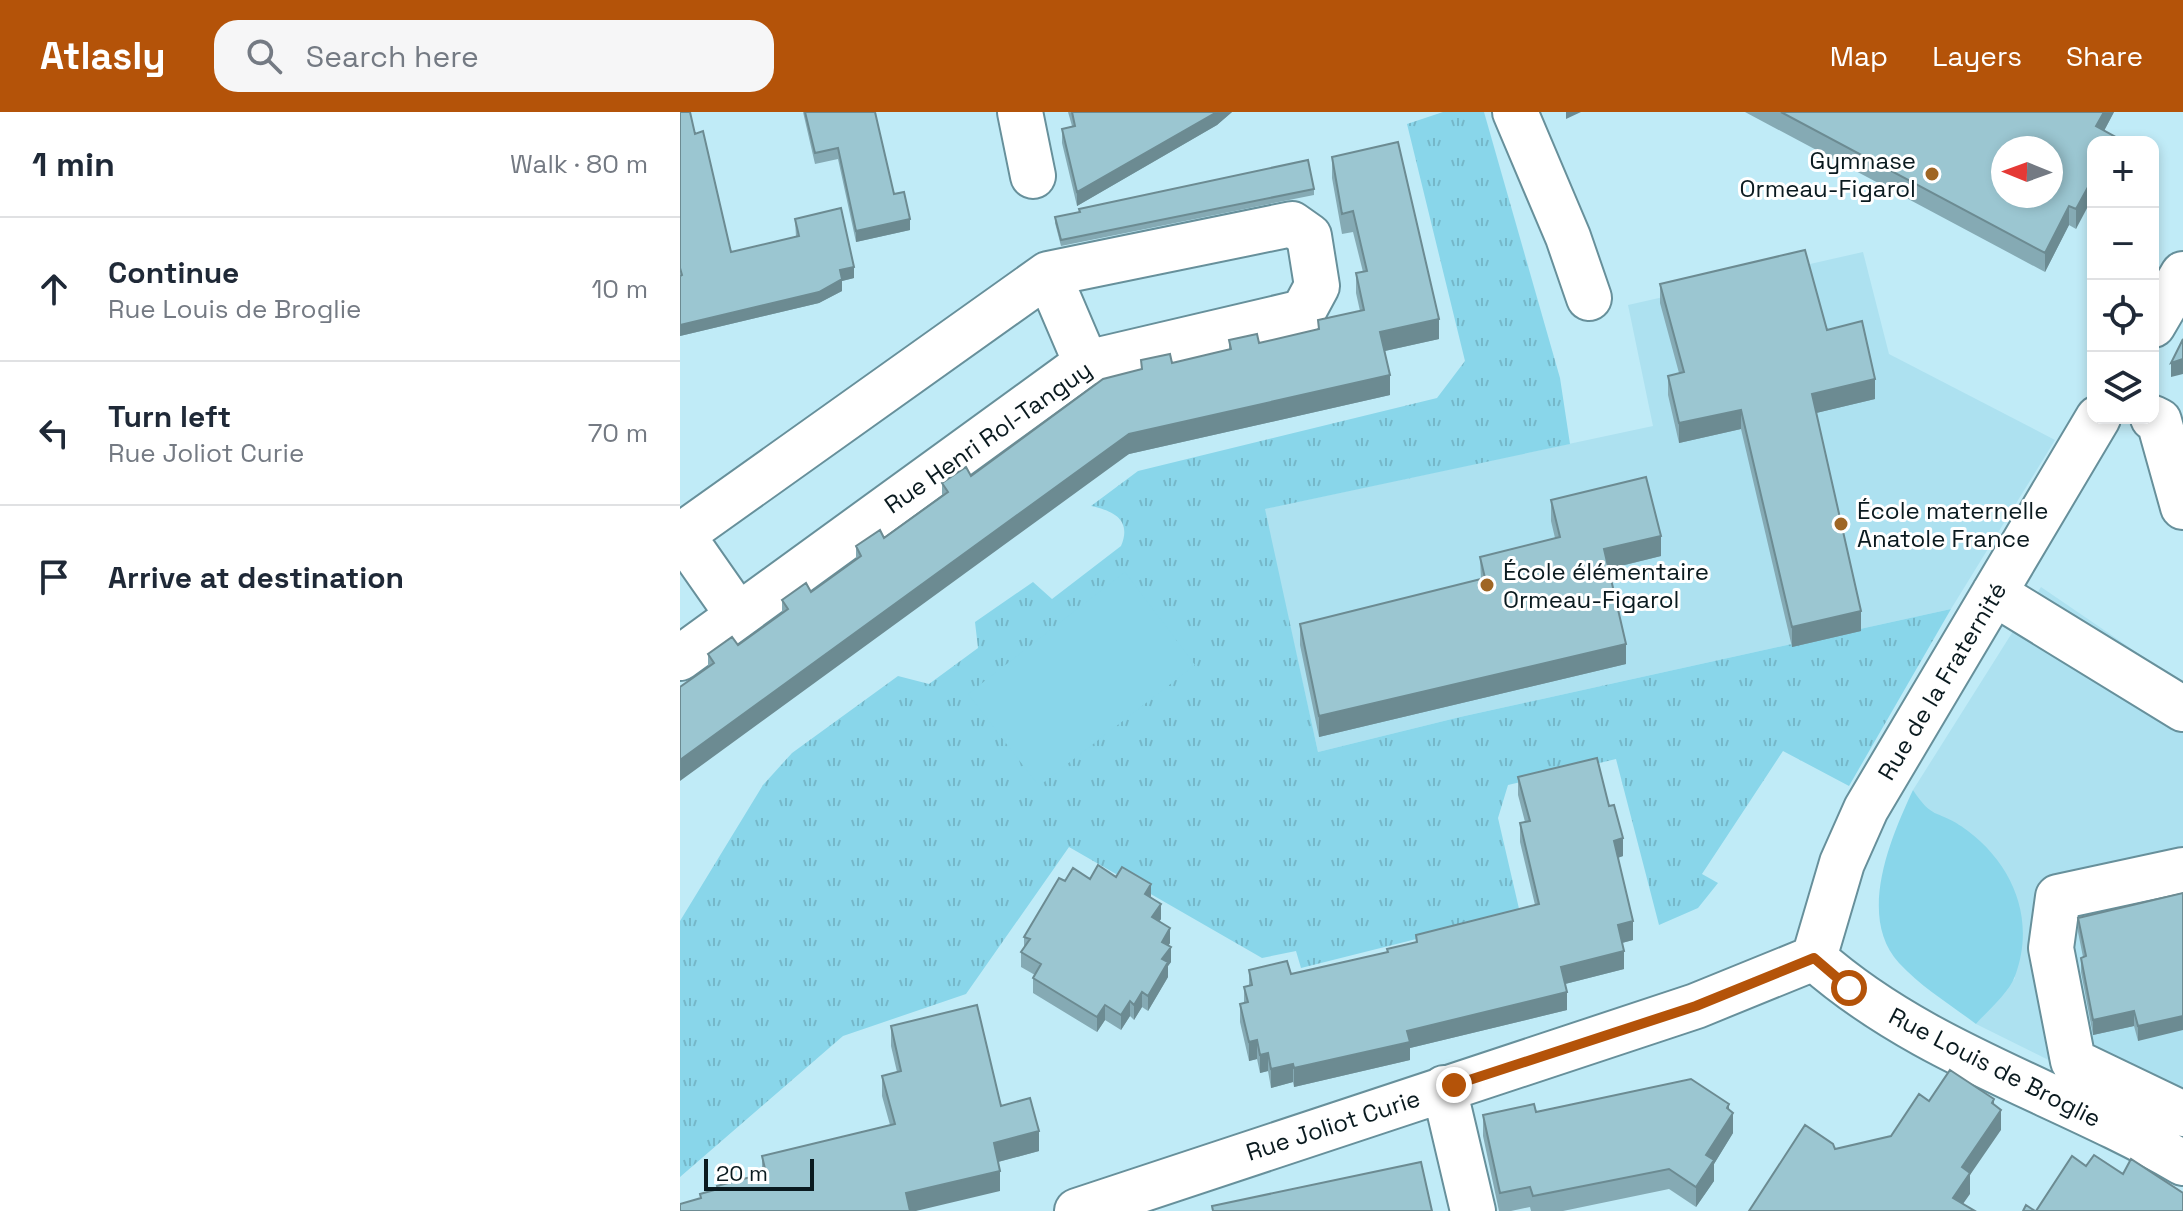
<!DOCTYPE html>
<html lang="en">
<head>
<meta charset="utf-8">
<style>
  :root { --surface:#fff; --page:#f6f6f7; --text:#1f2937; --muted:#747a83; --line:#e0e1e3; --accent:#b45309 }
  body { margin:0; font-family:"Space Grotesk",sans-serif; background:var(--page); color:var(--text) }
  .controls { position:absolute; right:24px; top:24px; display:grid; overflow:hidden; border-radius:16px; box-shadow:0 4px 12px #0003 }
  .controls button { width:72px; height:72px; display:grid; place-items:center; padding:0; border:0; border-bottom:2px solid var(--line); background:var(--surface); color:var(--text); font:40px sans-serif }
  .compass { position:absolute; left:1311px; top:24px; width:72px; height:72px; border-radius:50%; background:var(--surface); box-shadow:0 4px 12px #0003; rotate:271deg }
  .scale { position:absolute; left:24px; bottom:20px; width:110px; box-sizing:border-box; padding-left:8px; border:4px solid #0a1a1f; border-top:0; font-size:22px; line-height:28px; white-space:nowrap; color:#0a1a1f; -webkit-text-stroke:6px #fff; paint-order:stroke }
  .stop { position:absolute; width:24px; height:24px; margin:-18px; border:6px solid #b45309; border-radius:50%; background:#fff }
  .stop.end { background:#b45309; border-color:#fff; box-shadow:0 2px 8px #0008 }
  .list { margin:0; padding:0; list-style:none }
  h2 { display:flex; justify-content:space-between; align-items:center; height:104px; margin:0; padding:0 32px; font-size:34px }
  h2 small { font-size:26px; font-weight:400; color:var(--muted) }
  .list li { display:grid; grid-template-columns:52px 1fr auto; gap:24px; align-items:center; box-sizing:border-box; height:144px; padding:0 32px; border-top:2px solid var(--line) }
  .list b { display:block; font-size:30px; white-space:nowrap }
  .list p { margin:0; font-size:26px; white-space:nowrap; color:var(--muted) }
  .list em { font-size:26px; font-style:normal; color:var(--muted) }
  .icon { flex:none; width:44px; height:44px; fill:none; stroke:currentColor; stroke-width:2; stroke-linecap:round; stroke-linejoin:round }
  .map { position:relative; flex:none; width:1503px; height:1099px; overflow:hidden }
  header { display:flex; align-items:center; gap:48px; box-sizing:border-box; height:112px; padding:0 40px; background:var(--accent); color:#fff }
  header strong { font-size:38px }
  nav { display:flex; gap:44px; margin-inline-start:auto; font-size:28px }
  .search { width:560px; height:72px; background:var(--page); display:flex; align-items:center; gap:20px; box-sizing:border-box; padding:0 28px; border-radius:24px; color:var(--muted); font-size:30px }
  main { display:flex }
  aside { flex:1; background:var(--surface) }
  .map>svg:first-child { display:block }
  .built { fill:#ade1f0 }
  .grass { fill:url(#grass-tufts) }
  .park { fill:#89d6ea }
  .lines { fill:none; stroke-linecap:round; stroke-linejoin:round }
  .minor-casing { stroke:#67909b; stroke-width:48 }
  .minor { stroke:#fff; stroke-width:44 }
  .wall { fill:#85aab4 }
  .shaded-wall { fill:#6c8b92 }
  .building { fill:#9bc6d1; stroke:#6c8b92; stroke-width:2; fill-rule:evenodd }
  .route { stroke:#b45309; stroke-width:10 }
  .poi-dot { fill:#9f6624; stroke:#fff; stroke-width:3 }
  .labels { text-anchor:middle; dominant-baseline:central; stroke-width:6; stroke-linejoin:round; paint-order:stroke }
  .poi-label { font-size:24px; fill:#0a1a1f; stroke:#fff; text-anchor:start }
  .street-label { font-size:24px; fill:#0a1a1f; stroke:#fff }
</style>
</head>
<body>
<header>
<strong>Atlasly</strong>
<div class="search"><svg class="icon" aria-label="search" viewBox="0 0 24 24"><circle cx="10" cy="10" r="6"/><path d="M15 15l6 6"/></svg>Search here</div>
<nav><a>Map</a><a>Layers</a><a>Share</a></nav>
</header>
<main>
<aside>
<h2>1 min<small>Walk · 80 m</small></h2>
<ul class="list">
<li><svg class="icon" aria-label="ahead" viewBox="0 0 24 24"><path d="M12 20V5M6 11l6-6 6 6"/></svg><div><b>Continue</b><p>Rue Louis de Broglie</p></div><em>10 m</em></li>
<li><svg class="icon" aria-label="left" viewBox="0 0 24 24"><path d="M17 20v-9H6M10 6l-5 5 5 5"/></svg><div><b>Turn left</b><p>Rue Joliot Curie</p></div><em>70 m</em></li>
<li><svg class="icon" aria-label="arrive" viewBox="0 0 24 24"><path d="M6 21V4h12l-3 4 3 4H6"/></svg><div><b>Arrive at destination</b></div></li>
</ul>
</aside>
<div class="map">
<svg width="1503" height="1099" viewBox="0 0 1503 1099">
  <defs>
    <pattern id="grass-tufts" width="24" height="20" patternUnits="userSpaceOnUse" patternTransform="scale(2)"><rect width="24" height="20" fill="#89d6ea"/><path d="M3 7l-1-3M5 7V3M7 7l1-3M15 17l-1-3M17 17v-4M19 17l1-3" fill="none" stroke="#75b7c8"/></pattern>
  </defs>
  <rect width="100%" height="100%" fill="#c0ebf7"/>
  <path class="built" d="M 1183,140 L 1209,242 L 1375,328 L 1271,497 L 780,605 L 638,640 L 584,397 L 973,314 L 948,193 Z
    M 1361,475 L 1503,572 L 1503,1015 L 1296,912 L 1335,866 L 1280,713 L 1246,699 L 1233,678 Z"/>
  <path class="grass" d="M 763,0 L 804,0 L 880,266 L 890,332 L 585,397 L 638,640 L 780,605 L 1271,497 L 1169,674 L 1103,639 L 1022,762 L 1038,771 L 1018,796 L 979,813 L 936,647 L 828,673 L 818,706 L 840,801 L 621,856 L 616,839 L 582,846 L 389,735 L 286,882 L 163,924 L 0,1065 L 0,809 L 83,673 L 112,641 L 218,564 L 249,572 L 298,536 L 295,510 L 353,470 L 372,487 L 441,434 C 452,408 434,399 411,394 L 458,359 L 757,286 L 785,249 L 727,12 Z"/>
  <path class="park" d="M 445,460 L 515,553 L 359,674 L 288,582 Z
    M 1233,678 C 1253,708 1255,697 1281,714 C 1331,748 1357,805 1335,864 C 1329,881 1308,898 1296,912 C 1271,893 1241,875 1219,851 C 1177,805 1210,727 1233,678 Z"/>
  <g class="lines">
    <defs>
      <path id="minor" d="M 340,0 L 353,64
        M 835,0 L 888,125 L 909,186
        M 368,162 L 406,251
        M 1473,213 L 1503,162
        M 1473,306 L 1479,309 L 1503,395
        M 0,420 L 58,503
        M 0,424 L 368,162 L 612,112 L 629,124 L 637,174 L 623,200 L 406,251 L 0,546
        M 1314,481 L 1503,597
        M 1503,758 L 1378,785 L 1371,836 L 1393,949 L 1503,1002
        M 1134,846 L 1162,751 L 1186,697 L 1418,306
        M 1134,846 C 1241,941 1381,980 1503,1051
        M 764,976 L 793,1099
        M 397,1099 L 1016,894 L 1134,846"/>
    </defs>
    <use href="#minor" class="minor-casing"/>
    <use href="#minor" class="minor"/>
  </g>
  <path class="wall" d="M 0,0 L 15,22 L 51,140 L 116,125 L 115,107 L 174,166 L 162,169 L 162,179 L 139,191 L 0,224 Z
    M 123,0 L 195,0 L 214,82 L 230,118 L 176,130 L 158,47 L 135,52 Z
    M 388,0 L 552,0 L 537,13 L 397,94 L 382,31 L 382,17 L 392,14 Z
    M 1065,0 L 1434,0 L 1424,19 L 1441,30 L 1413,30 L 1396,117 L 1389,113 L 1365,160 Z
    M 652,45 L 759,227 L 705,239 L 710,283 L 449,342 L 28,555 L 28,542 L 58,533 L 102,502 L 102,488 L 131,480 L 176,447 L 176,434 L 204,426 L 262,384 L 262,371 L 291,364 L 461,258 L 461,248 L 492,251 L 549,238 L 549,228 L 579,231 L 638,218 L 638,208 L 680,199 L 676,181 L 676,161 L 683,160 L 673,120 L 662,122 L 652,66 Z
    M 634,77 L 634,83 L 381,134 L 375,111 L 375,105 Z
    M 980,172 L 1147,218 L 1195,287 L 1136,301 L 1181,519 L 1112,535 L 1061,317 L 999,331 L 988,283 L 988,264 L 999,261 L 980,191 Z
    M 871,388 L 981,444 L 929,457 L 946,552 L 639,625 L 620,533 L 620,512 L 801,467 L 800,445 L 875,426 L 871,409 Z
    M 838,665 L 929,694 L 943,744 L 938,746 L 953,828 L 942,831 L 944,857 L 885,872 L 887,898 L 730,936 L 730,948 L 614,975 L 613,970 L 591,976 L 588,959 L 580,961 L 577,947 L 569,949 L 560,910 L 560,892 L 564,891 L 564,875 L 569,874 L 569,858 L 611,862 L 707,840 L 707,837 L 736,830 L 736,823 L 855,793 L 840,730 L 840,711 L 845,710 L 838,683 Z
    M 410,767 L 471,785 L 481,807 L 479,810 L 490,831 L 488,834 L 491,850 L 488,854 L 488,865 L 468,899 L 462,895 L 454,908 L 450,904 L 441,918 L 425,908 L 417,920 L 353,881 L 353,866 L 355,863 L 341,855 L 341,840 L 344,836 L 344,825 L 385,769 Z
    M 1503,781 L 1458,929 L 1454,914 L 1413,923 L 1401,860 L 1401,846 L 1403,845 L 1398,820 L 1398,806 Z
    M 211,914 L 321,994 L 359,1039 L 318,1050 L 320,1079 L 20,1087 L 20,1082 L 37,1078 L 82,1062 L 82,1044 L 210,1013 L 202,984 L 202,964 L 217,960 L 211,934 Z
    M 1049,998 L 1053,1021 L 1034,1052 L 1034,1069 L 1016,1095 L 989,1077 L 883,1099 L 851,1099 L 850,1095 L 831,1099 L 819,1099 L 803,1024 L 803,1003 L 856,1000 Z"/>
  <path class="shaded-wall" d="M 537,0 L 552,0 L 537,13 L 397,94 L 397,80 Z
    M 886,0 L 901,0 L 886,7 Z
    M 1424,0 L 1434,0 L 1418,30 L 1416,14 Z
    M 1413,66 L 1413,85 L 1396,117 L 1396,97 Z
    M 1389,94 L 1389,113 L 1365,160 L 1365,141 Z
    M 230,107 L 230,118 L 176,130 L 176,119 Z
    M 174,155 L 174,166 L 162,169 L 162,179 L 139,191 L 0,224 L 0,213 L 160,158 Z
    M 759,207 L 759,227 L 700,240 L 700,220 Z
    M 1503,247 L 1503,262 L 1491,265 L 1491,251 Z
    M 710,263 L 710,283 L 449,342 L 0,669 L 0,648 L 449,322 Z
    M 1195,267 L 1195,287 L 1132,302 L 1132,282 Z
    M 1061,298 L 1061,317 L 999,331 L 999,311 Z
    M 981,424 L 981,444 L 924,458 L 924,437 Z
    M 1181,499 L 1181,519 L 1112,535 L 1112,515 Z
    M 946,532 L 946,552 L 639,625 L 639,604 Z
    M 943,726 L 943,744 L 934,747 L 934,729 Z
    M 471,772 L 471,787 L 465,782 Z
    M 481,792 L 481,807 L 472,820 L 472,805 Z
    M 953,809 L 953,828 L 938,832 L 938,813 Z
    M 490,816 L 490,831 L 482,844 L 482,830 Z
    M 491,835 L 491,850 L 488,854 L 488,865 L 468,899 L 468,884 L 482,847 Z
    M 944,839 L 944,857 L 881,873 L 881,855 Z
    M 462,880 L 462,895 L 454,908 L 454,893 Z
    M 887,880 L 887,898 L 730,936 L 730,948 L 614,975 L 614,956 L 727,919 Z
    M 450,889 L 450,904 L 441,918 L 441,903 Z
    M 425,893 L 425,908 L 417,920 L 417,905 Z
    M 1454,899 L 1454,914 L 1413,923 L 1413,908 Z
    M 1503,904 L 1503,918 L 1458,929 L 1458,914 Z
    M 577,928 L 577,947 L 569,949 L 569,930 Z
    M 588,941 L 588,959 L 580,961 L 580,943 Z
    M 613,952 L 613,970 L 591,976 L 591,957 Z
    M 1314,987 L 1314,1008 L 1321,998 L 1321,1018 L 1290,1063 L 1290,1082 L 1278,1099 L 1273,1086 L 1282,1055 Z
    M 1049,992 L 1049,1007 L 1053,1001 L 1053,1021 L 1034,1052 L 1034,1069 L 1016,1095 L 1016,1075 L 1026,1043 Z
    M 359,1019 L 359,1039 L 314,1051 L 314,1031 Z
    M 320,1059 L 320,1079 L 236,1099 L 226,1099 L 226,1081 Z"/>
  <path class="building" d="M 0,0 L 10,0 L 15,22 L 23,19 L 51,140 L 119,124 L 115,107 L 161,96 L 174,155 L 160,158 L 162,167 L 139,180 L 0,213 L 0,164 L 2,163 L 0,156 Z
    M 125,0 L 195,0 L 214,82 L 224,80 L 230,107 L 176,119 L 158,36 L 135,41 Z
    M 392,0 L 537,0 L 397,80 L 382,17 L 395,14 Z
    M 1101,0 L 1424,0 L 1416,14 L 1441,28 L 1440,30 L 1413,30 L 1413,66 L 1396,97 L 1389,94 L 1365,141 ZM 1323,36 L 1371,36 L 1371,84 L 1323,84 Z
    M 718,30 L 759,207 L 700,220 L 710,263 L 449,322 L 0,648 L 0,575 L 34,551 L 28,542 L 52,525 L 58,533 L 108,497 L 102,488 L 126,471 L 131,480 L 181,444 L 176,434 L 200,418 L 204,426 L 268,380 L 262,371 L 286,355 L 291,364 L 423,267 L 462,257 L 461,248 L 490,242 L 492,251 L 551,237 L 549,228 L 577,222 L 579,231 L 639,217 L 638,208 L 684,198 L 676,161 L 687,159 L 673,99 L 662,102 L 652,45 Z
    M 628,48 L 634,77 L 381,128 L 375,105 L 400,100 L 399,97 Z
    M 1125,138 L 1147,218 L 1182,209 L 1195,267 L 1132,282 L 1181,499 L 1112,515 L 1061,298 L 999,311 L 988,264 L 1004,260 L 980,172 Z
    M 1503,227 L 1503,247 L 1491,251 Z
    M 966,365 L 981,424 L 924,437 L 946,532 L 639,604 L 620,512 L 805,466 L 800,445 L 880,425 L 871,388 Z
    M 917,646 L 929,694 L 934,693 L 943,726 L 934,729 L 953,809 L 938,813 L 944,839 L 881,855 L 887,880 L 727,919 L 730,930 L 614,956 L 613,952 L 591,957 L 588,941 L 580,943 L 577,928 L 569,930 L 560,892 L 568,890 L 564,875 L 572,873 L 569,858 L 607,849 L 611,862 L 708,840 L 707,837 L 737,830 L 736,823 L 859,792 L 840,711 L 850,709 L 838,665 Z
    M 418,753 L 436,765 L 442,755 L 471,772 L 465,782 L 481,792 L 472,805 L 490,816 L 482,830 L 491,835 L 482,847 L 488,850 L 468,884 L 462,880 L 454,893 L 450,889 L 441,903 L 425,893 L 417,905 L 353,866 L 361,852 L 341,840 L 350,827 L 344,825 L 379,766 L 385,769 L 393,756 L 410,767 Z
    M 1503,781 L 1503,904 L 1458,914 L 1454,899 L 1413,908 L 1401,846 L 1406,844 L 1398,806 Z
    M 297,893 L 321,994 L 350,986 L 359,1019 L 314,1031 L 320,1059 L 226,1081 L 230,1099 L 0,1099 L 0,1092 L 21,1086 L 20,1082 L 38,1077 L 37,1074 L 86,1061 L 82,1044 L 215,1012 L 202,964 L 221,959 L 211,914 Z
    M 1270,958 L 1314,987 L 1312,991 L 1321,998 L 1282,1055 L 1290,1061 L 1273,1086 L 1295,1099 L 1069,1099 L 1125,1013 L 1153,1032 L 1155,1037 L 1211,1024 L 1239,982 L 1249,989 Z
    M 1011,967 L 1049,992 L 1047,996 L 1053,1001 L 1026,1043 L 1034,1048 L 1016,1075 L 989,1057 L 853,1084 L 850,1075 L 820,1081 L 803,1003 L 854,992 L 856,1000 Z
    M 1414,1043 L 1443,1062 L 1451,1047 L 1503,1081 L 1503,1099 L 1356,1099 L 1392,1044 L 1406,1054 Z
    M 741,1050 L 752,1099 L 533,1099 L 532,1094 Z
    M 1346,1093 L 1355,1099 L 1343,1099 Z"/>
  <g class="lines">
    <path class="route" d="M 774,973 L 1016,894 L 1134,846 L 1169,876"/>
  </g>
  <g class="poi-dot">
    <circle cx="1252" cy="62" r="8"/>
    <circle cx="1161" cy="412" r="8"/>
    <circle cx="807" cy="473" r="8"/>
  </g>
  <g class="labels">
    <g class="poi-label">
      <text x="1236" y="48" text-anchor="end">Gymnase<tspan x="1236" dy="28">Ormeau-Figarol</tspan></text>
      <text x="1177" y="398">École maternelle<tspan x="1177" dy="28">Anatole France</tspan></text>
      <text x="823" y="459">École élémentaire<tspan x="823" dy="28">Ormeau-Figarol</tspan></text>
    </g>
    <g class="street-label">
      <text transform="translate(308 325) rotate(-35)">Rue Henri Rol-Tanguy</text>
      <text transform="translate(1262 569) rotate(-59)">Rue de la Fraternité</text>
      <text transform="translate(1315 955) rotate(27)">Rue Louis de Broglie</text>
      <text transform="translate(653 1013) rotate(-18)">Rue Joliot Curie</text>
    </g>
  </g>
</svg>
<div class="controls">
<button>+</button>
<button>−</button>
<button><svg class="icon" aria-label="locate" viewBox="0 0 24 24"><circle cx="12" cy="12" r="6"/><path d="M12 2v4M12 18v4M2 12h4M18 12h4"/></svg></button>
<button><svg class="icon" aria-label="layers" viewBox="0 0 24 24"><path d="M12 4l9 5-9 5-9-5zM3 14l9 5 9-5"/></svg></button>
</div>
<svg class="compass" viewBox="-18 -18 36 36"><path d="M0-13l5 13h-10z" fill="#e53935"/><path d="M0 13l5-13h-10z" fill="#747a83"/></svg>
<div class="scale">20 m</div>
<div class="stop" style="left:1169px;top:876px"></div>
<div class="stop end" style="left:774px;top:973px"></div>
</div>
</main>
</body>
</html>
